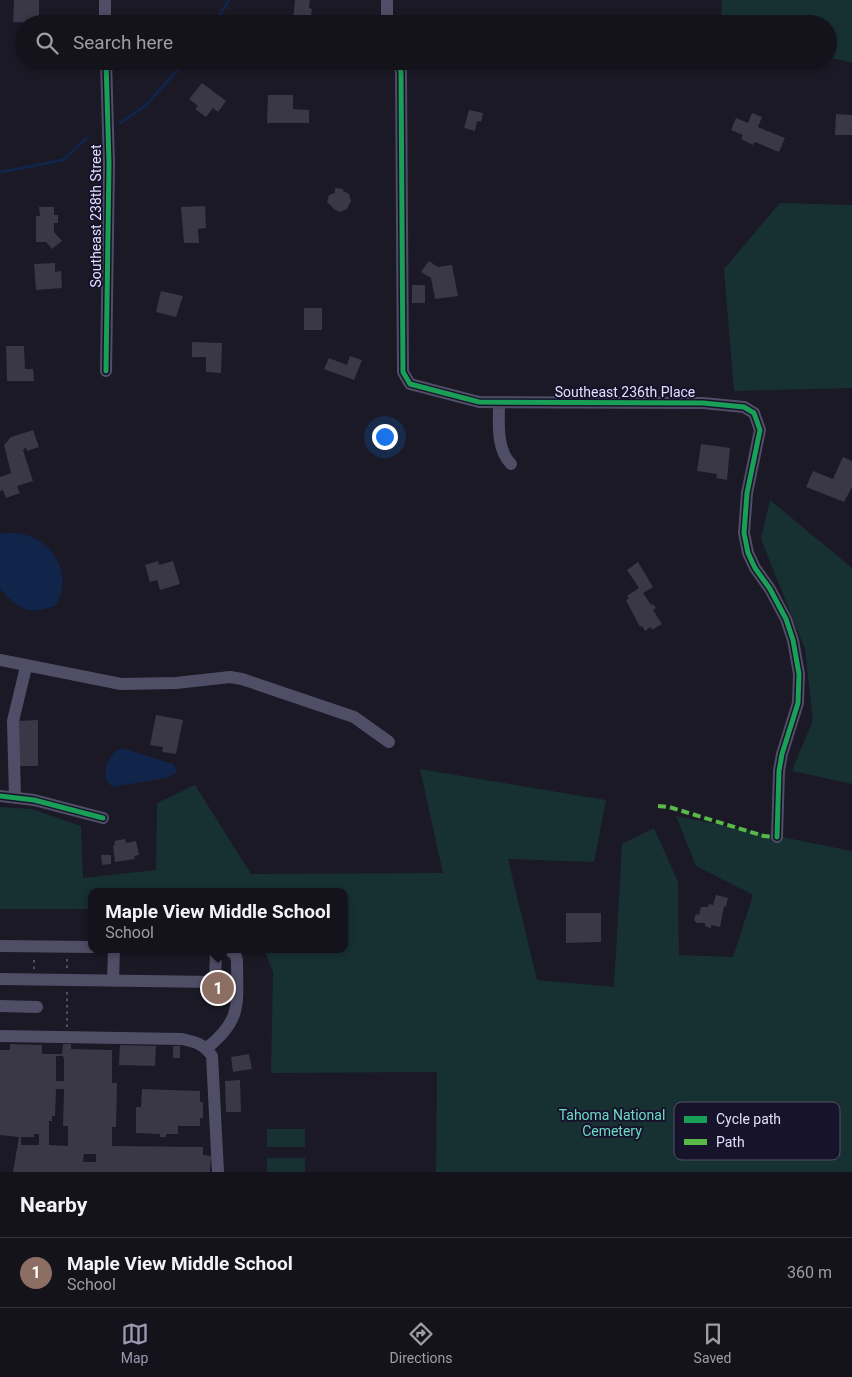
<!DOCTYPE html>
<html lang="en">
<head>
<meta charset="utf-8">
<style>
  :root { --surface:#14131c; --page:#212029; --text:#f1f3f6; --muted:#9d9ea3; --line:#33323b; --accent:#9c99b2 }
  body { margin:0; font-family:Roboto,sans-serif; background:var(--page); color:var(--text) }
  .you { position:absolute; left:384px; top:436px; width:18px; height:18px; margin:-12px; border:4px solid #fff; border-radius:50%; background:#1a73e8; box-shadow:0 0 0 8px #1a73e833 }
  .badge { display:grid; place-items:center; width:32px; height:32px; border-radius:50%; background:var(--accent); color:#fff; font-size:16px; font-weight:700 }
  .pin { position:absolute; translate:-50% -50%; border:2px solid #fff; box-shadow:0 1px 5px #0006 }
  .popup { position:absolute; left:88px; top:888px; width:260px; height:65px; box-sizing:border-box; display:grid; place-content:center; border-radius:10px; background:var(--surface); filter:drop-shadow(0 1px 4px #0005); font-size:16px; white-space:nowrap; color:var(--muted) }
  .popup b { font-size:19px; color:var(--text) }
  .popup::after { content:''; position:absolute; left:50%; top:100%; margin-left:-10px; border:10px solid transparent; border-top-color:var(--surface) }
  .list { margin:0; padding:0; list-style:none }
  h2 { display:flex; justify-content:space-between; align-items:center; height:65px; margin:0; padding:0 20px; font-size:21px }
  h2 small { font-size:16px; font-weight:400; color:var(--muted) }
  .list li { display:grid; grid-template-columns:32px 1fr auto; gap:15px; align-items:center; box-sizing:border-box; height:70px; padding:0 20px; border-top:1px solid var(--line) }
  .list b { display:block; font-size:19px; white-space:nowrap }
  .list p { margin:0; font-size:16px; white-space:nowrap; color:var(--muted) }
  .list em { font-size:16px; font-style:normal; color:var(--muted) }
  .icon { flex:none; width:28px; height:28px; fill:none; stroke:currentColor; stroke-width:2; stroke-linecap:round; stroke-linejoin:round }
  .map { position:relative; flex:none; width:852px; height:1172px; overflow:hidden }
  .search { position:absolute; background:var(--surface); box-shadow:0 2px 8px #0003; left:15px; right:15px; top:15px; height:55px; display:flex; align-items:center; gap:12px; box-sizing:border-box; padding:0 18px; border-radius:28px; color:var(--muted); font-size:19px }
  .sheet { height:135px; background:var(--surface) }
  nav { display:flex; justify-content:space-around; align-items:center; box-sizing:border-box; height:70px; border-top:1px solid var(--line); background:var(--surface); font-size:14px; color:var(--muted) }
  nav a { display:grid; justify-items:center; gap:2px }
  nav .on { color:var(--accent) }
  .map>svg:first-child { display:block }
  .green { fill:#173133 }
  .water { fill:#112449 }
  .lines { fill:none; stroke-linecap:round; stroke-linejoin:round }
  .stream { stroke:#112449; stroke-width:3 }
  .building { fill:#3a3746; fill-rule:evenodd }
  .path { stroke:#4a5664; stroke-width:2; stroke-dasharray:2.5 4; stroke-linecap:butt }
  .minor { stroke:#504e66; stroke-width:12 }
  .quiet { stroke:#58b947; stroke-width:4; stroke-dasharray:8 4; stroke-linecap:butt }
  .cycleway-casing { stroke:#17132b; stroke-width:8 }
  .cycleway { stroke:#1a9f57; stroke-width:5 }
  .labels { text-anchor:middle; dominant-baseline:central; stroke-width:4; stroke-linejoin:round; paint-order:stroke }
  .street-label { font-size:14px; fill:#e2defe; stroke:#17132b }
  .park-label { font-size:14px; fill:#6bdcc3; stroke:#17132b }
  .key { fill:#17132b; stroke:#54506a; stroke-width:1 }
  .key-label { font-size:14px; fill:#e2defe }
</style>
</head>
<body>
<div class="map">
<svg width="852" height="1172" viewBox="0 0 852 1172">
  <rect width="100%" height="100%" fill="#1a1925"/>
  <path class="green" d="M 722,0 L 852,0 L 852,63 L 828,57 L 828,24 L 721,24 Z
    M 780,203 L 852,205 L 852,388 L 734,391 L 724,269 Z
    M 770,500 L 852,568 L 852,784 L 792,771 L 813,720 L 805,649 L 761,539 Z
    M 420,769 L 606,800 L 594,862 L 508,859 L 537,980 L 614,987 L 622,844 L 654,828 L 678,882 L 679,955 L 733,957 L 753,895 L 696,866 L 676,816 L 852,851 L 852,1172 L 436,1172 L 437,1072 L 271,1073 L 273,972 L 264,949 L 344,949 L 344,892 L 92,892 L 92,909 L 0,909 L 0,807 L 32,809 L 81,826 L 83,878 L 156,870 L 157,803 L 195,785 L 251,874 L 443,873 Z
    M 267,1129 L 305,1129 L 305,1147 L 267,1147 Z
    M 267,1158 L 305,1158 L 305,1172 L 267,1172 Z"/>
  <path class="water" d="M 0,534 C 41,525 79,567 55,606 C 29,615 19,610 0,589 Z
    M 122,748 L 173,764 L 177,770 L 176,773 L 167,778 L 112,787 L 105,778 C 104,767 111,751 122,748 Z"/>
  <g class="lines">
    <path class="stream" d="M 214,24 L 229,0
      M 120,123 L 145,106 L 186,61
      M 0,172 L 63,160 L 87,138"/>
  </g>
  <path class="building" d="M 14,0 L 39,0 L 39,23 L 13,22 Z
    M 295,0 L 310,0 L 309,8 L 312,9 L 310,22 L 293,20 Z
    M 202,83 L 226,101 L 218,112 L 213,108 L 206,117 L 195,109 L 198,106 L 189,99 Z
    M 268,95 L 293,95 L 293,109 L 309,110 L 309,123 L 267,123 Z
    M 469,110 L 483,113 L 481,122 L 477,121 L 475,131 L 464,128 Z
    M 752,113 L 762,117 L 758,127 L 785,138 L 779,152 L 755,142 L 753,145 L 741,139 L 743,135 L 731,130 L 736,118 L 748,123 Z
    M 836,114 L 852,115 L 852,135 L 835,135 Z
    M 335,188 L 343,189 L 343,191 L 349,194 L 351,201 L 347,209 L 340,212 L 335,210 L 327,202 L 329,195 L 335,193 Z
    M 205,206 L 206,228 L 198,229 L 199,243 L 184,243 L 181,207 Z
    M 39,207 L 54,207 L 54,215 L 58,215 L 58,223 L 54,223 L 54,232 L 62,241 L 52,249 L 46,242 L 36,242 L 36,216 L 40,216 Z
    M 429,261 L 438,267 L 452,265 L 458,296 L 435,299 L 431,278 L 421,272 Z
    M 55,263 L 55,272 L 61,271 L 62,288 L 36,290 L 34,264 Z
    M 412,285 L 425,285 L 425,303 L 412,303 Z
    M 161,291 L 183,296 L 176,317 L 156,312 Z
    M 304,308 L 322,308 L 322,330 L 304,330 Z
    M 192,342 L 222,343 L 221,373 L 206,372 L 206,357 L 192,357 Z
    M 6,346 L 24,346 L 25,369 L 33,369 L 34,381 L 7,381 Z
    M 350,356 L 362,360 L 354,380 L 324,369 L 329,358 L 347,365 Z
    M 33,430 L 39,447 L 27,451 L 26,447 L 23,450 L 33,481 L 17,486 L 20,493 L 6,498 L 3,490 L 0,491 L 0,477 L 11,473 L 4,445 L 11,437 Z
    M 701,444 L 730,448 L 727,480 L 716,478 L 717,474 L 697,471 Z
    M 843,457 L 852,461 L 852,487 L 844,502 L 806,487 L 813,471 L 833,479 Z
    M 158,561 L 159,565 L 173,561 L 180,584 L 160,590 L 157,580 L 150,582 L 145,565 Z
    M 638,562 L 653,587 L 643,593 L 651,605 L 653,604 L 656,608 L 653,610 L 662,624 L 652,630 L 651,627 L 645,631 L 642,626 L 640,627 L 626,600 L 629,599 L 627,596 L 639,588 L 627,570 Z
    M 156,715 L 183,720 L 176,754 L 162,752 L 163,747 L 150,745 Z
    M 38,720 L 38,766 L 17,766 L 17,721 Z
    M 125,839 L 126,843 L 136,841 L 139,855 L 134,856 L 135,859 L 115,862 L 113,845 L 115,845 L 114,841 Z
    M 101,855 L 111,855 L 111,864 L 102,865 Z
    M 716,895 L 728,898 L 726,907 L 724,906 L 720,927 L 711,925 L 711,928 L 705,926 L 705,923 L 697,923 L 694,920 L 696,914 L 699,915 L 701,907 L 708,907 L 709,904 L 713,905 Z
    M 566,913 L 601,913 L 601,942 L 566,943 Z
    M 10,1044 L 42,1045 L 42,1054 L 62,1054 L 63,1044 L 71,1044 L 71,1049 L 112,1050 L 112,1083 L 117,1083 L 116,1127 L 112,1127 L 112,1146 L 203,1147 L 203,1155 L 211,1156 L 210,1172 L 13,1172 L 19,1137 L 0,1135 L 0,1050 L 10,1050 ZM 56,1056 L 63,1056 L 64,1059 L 64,1081 L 56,1081 ZM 56,1089 L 64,1089 L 63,1126 L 68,1126 L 68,1146 L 49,1145 L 49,1121 L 52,1121 L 52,1116 L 55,1116 ZM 34,1134 L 39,1134 L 39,1145 L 21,1145 L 21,1137 L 34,1137 ZM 84,1154 L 96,1154 L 96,1162 L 83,1162 Z
    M 120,1045 L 156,1046 L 155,1066 L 119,1065 Z
    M 173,1046 L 180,1046 L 180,1058 L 173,1058 Z
    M 249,1054 L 252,1069 L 233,1072 L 231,1057 Z
    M 240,1080 L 241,1112 L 226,1112 L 225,1081 Z
    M 142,1089 L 200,1091 L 200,1102 L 203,1102 L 203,1118 L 200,1118 L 200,1126 L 178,1126 L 178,1134 L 166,1134 L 166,1137 L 160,1137 L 160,1134 L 136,1133 L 136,1107 L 141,1107 Z"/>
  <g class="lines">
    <path class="path" d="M 67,959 L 67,969
      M 34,969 L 34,959
      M 67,992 L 67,1027"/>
    <path class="minor" d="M 105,0 L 105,24
      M 387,0 L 387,24
      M 398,61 L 401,72 L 403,372 L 410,384 L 479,402 L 703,403 L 744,407 L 754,413 L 760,430 L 747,493 L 744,533 L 748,553 L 755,568 L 770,589 L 786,619 L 793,640 L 799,674 L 798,703 L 782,754 L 779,771 L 777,837
      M 106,371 L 109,164 L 106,61
      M 499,403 C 499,423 496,449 511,464
      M 0,660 L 121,684 L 176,683 L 230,677 L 242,679 L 354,717 L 389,742
      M 0,796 L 34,800 L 103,818
      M 15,798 L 13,721 L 26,667
      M 0,946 L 92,947
      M 0,979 L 215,982 L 216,949
      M 113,981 L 114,949
      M 0,1006 L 37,1007
      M 0,1036 L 182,1039 C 196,1042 204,1044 212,1056 L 218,1172
      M 207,1048 C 243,1019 237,1003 237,960 L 235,954 L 228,949"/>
    <path class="quiet" d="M 658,806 L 669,807 L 764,836 L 777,837"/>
    <defs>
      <path id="cycleway" d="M 398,61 L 401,72 L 403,372 L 410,384 L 479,402 L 703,403 L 744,407 L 754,413 L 760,430 L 747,493 L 744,533 L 748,553 L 755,568 L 770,589 L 786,619 L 793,640 L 799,674 L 798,703 L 782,754 L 779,771 L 777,837
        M 106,371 L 109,164 L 106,61
        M 0,796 L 34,800 L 103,818"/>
    </defs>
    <use href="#cycleway" class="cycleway-casing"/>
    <use href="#cycleway" class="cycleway"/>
  </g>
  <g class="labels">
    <g class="street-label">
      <text transform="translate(96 216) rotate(-90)">Southeast 238th Street</text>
      <text x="625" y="392">Southeast 236th Place</text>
    </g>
    <g class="park-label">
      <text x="612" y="1115">Tahoma National<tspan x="612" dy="16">Cemetery</tspan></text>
    </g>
  </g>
  <rect x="674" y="1102" width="166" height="58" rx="8" class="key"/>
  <rect x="684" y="1116" width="23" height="7" fill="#1a9f57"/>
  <rect x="684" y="1139" width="23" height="6" fill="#58b947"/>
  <g class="key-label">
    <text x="716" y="1124">Cycle path</text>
    <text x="716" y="1147">Path</text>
  </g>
</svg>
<div class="you"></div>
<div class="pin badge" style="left:218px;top:988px;background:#8d6e63">1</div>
<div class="popup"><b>Maple View Middle School</b>School</div>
<div class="search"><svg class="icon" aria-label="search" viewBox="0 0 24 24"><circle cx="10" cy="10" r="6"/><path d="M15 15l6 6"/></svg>Search here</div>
</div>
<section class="sheet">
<h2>Nearby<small></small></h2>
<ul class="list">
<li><span class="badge" style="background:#8d6e63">1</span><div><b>Maple View Middle School</b><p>School</p></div><em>360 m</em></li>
</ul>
</section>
<nav>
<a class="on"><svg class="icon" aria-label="map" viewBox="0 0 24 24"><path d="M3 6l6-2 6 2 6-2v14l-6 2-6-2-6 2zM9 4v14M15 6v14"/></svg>Map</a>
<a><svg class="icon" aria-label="directions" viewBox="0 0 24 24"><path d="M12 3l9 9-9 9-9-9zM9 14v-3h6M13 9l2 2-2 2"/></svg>Directions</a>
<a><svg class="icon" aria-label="saved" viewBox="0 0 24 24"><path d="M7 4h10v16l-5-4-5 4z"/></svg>Saved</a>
</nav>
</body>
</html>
